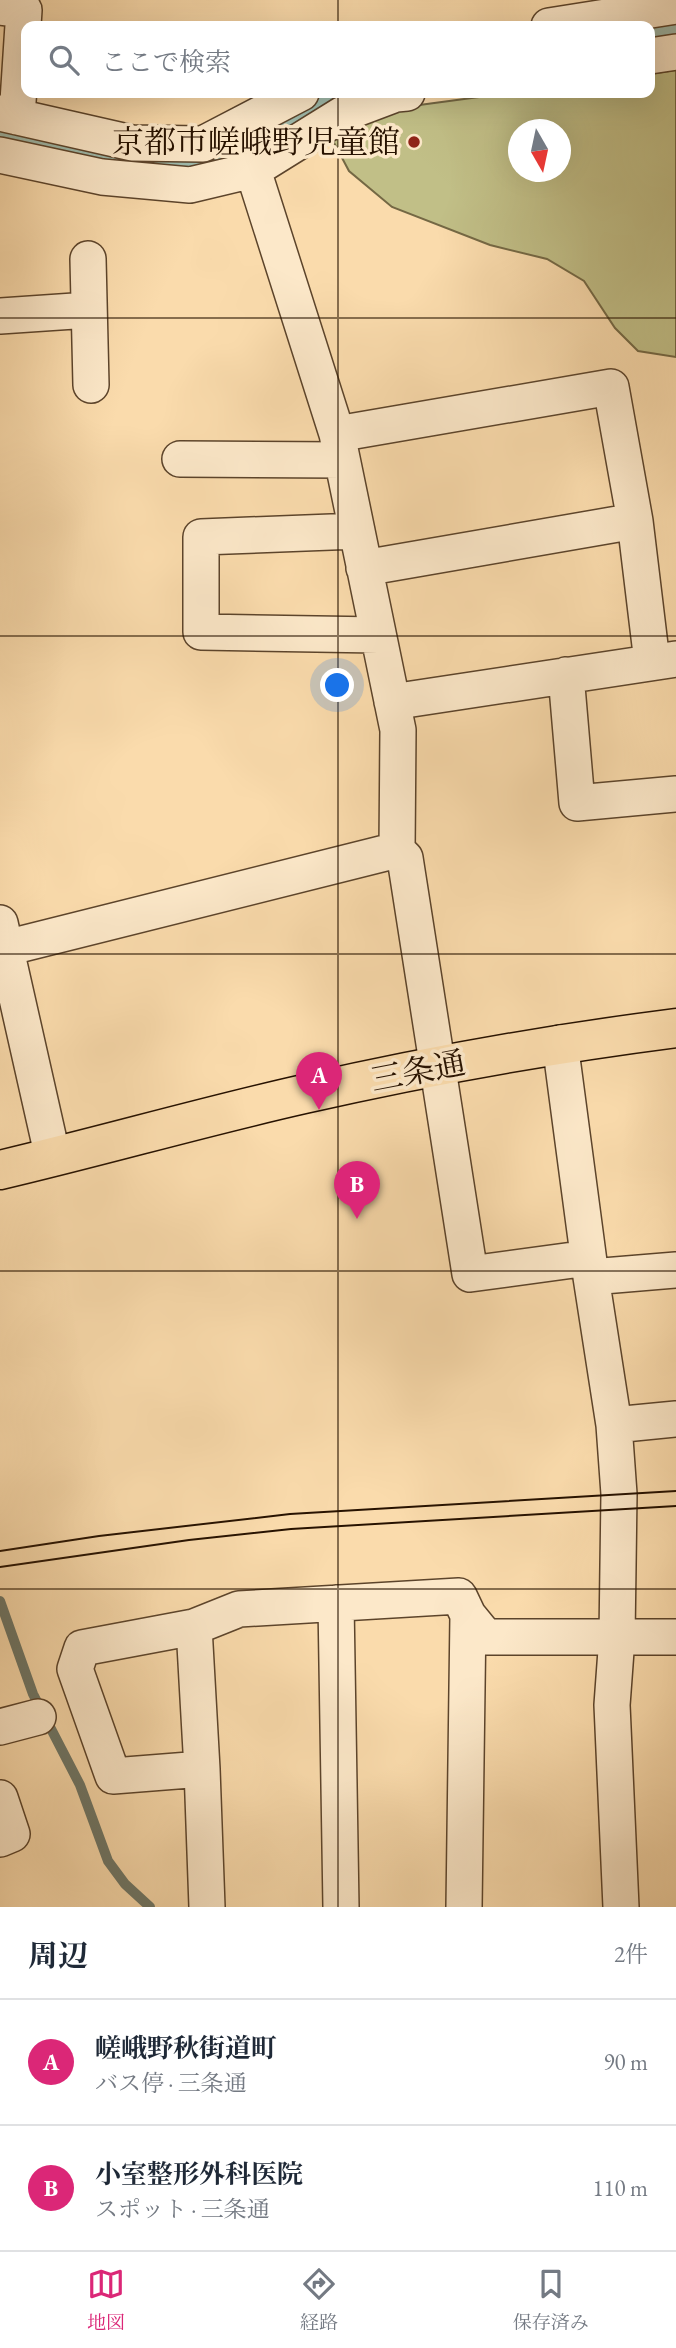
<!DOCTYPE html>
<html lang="ja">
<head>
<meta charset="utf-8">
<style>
  :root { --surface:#fff; --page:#f6f6f7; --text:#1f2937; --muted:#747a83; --line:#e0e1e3; --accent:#db2777 }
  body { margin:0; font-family:"EB Garamond","Noto Serif JP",serif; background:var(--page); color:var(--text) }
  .compass { position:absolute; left:508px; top:119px; width:63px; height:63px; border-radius:50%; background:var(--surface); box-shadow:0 7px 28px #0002; rotate:171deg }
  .you { position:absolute; left:338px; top:686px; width:24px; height:24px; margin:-18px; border:5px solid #fff; border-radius:50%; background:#1a73e8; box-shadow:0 0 0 10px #1a73e833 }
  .badge { display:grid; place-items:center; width:46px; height:46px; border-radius:50%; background:var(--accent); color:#fff; font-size:23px; font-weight:700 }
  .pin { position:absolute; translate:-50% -58px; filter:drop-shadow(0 2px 4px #0008) }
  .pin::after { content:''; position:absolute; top:37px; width:24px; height:21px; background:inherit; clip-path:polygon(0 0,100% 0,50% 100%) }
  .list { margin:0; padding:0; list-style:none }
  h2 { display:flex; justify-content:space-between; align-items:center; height:91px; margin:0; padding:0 28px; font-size:30px }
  h2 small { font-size:23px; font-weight:400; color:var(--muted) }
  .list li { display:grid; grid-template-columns:46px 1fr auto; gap:21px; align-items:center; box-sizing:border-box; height:126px; padding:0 28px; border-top:2px solid var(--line) }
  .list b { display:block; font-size:26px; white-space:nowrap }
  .list p { margin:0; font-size:23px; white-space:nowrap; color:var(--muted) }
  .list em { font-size:23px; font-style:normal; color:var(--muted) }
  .icon { flex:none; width:38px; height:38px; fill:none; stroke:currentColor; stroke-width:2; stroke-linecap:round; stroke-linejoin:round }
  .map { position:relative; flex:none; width:676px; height:1907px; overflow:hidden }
  .search { position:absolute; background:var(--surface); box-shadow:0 7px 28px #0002; left:21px; right:21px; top:21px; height:77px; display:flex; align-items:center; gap:18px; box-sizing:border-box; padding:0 24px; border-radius:14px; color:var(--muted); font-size:26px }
  .sheet { height:343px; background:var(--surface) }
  nav { display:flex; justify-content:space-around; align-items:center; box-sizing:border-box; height:98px; border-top:2px solid var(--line); background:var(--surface); font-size:19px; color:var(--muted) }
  nav a { display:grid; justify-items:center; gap:4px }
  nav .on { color:var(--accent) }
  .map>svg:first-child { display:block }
  .green { fill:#c1bf87; stroke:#746844; stroke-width:2; fill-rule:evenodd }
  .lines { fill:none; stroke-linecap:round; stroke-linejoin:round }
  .stream { stroke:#6e7768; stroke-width:10 }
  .river { stroke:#9ebbad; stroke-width:56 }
  .minor-casing { stroke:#5c442b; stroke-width:38 }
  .major-casing { stroke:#271200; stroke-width:41 }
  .minor { stroke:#fce8c9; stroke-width:35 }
  .major { stroke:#fadbac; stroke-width:38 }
  .tram { stroke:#271200; stroke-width:2 }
  .grid { fill:none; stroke:#271200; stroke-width:2; stroke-opacity:0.55 }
  .poi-dot { fill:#8f2418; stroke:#fce8c9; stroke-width:2.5 }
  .labels { text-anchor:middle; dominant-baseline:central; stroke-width:7; stroke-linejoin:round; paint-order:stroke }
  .poi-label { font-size:32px; fill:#271200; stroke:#fce8c9; text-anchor:end }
  .street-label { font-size:32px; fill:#271200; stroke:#fce8c9 }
</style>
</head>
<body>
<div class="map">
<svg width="676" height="1907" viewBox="0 0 676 1907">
  <rect width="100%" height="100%" fill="#fadbac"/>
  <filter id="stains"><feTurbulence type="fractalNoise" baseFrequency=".00286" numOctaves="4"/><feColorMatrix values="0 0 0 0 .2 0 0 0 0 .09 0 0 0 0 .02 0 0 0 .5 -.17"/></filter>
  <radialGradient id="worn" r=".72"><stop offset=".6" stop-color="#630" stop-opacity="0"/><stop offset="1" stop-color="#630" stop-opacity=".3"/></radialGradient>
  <path class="green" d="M 676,70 L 676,357 L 638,351 L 615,328 L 584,281 L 547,259 L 490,245 L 392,207 L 349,171 L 332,139 L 397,108 L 509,93 L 650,93 L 650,74 ZM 518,130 L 560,130 L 560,172 L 518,172 Z"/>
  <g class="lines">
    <path class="stream" d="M 0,1601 L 33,1694 L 80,1785 L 108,1861 L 125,1884 L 150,1907"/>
    <path class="river" d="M 650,33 L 676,30
      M 0,134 L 123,158 L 134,162 L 192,163 L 230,156 L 314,104 L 336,93"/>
    <defs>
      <path id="minor" d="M 0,7 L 24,10 L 17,117
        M 549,26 L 676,6
        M 650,56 L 676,52
        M 0,113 L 132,143 L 203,144 L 301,93
        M 0,155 L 102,177 L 190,185 L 253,170 L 343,114 L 396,94 L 407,93
        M 88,259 L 91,385
        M 0,316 L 89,310
        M 337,434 L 611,387 L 635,521 L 364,568
        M 180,459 L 342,460
        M 635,521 L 652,662
        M 357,531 L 201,537 L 201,632 L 378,635
        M 566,675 L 577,803 L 676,794
        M 392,702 L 676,659
        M 397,850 L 405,858 L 470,1274 L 588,1258
        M 0,923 L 53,1158
        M 6,948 L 397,850 L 398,730 L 337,434 L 253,170
        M 560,1043 L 591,1277 L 614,1425 L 619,1494 L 617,1637 L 612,1705 L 621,1907
        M 591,1277 L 676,1270
        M 614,1425 L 676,1419
        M 336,1603 L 341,1907
        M 194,1627 L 202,1769 L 207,1907
        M 0,1727 L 38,1717
        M 202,1769 L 113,1776 L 75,1669 L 82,1648 L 194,1627 L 239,1609 L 459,1596 L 468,1615 L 486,1637 L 676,1637
        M 0,1798 L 12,1834 L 0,1839
        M 464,1907 L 468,1615"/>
      <path id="major" d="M 0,1170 C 102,1146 202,1117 304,1094 C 427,1066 551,1044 676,1028"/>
    </defs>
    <use href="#minor" class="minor-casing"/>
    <use href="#major" class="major-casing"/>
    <use href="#minor" class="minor"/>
    <use href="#major" class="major"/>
    <path class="tram" d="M 0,1551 L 99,1536 L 290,1514 L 676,1491
      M 0,1567 L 189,1540 L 291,1529 L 676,1506"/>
  </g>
  <path class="grid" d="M 338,0 L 338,26M 338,93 L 338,1907M 0,318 L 676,318M 0,636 L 676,636M 0,954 L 676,954M 0,1271 L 676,1271M 0,1589 L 676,1589"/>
  <circle class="poi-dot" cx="414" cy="142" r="7"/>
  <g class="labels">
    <g class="poi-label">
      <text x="400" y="142">京都市嵯峨野児童館</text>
    </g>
    <g class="street-label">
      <text transform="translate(418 1071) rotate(-11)">三条通</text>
    </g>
  </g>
  <rect width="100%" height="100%" filter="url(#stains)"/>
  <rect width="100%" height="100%" fill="url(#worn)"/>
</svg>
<svg class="compass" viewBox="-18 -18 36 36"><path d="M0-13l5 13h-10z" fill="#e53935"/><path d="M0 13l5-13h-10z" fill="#747a83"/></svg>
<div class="you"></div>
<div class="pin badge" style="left:319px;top:1110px">A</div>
<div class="pin badge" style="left:357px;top:1219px">B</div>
<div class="search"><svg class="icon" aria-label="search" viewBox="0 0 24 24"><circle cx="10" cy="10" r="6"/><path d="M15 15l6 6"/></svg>ここで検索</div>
</div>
<section class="sheet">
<h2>周辺<small>2件</small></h2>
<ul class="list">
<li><span class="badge">A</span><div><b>嵯峨野秋街道町</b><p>バス停 · 三条通</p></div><em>90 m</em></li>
<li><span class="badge">B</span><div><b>小室整形外科医院</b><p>スポット · 三条通</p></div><em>110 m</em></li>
</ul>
</section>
<nav>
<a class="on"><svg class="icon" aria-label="map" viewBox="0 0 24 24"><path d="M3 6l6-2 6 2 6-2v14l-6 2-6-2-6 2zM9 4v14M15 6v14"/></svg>地図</a>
<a><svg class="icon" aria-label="directions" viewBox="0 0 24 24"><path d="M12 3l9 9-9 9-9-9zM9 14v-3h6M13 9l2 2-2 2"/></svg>経路</a>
<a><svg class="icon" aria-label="saved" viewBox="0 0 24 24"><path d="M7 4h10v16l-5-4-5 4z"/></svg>保存済み</a>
</nav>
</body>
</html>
